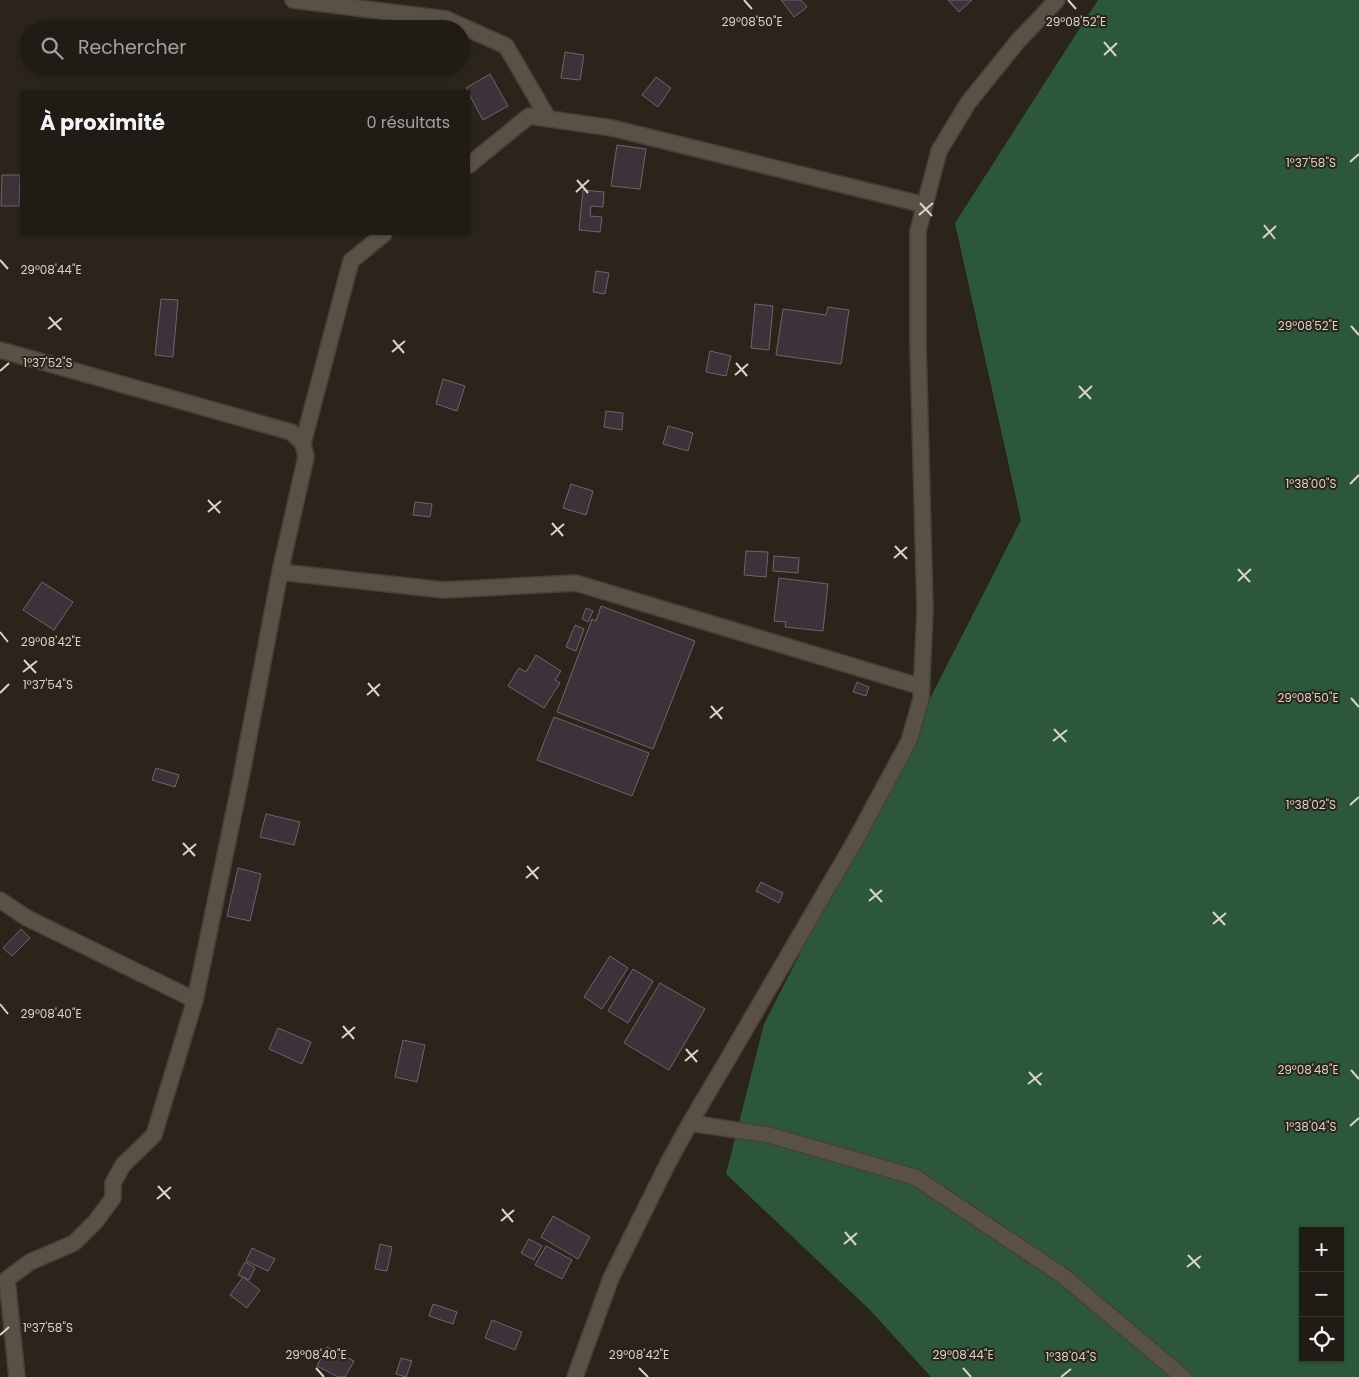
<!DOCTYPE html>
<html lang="fr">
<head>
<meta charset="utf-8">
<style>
  :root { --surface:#201b14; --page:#2d2822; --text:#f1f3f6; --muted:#a2a1a0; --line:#3d3934 }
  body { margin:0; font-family:Poppins,sans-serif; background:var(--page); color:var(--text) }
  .controls { position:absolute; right:15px; bottom:15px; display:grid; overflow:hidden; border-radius:0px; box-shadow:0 1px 4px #0004 }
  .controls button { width:45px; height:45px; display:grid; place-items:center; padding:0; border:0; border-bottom:1px solid var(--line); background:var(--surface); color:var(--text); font:25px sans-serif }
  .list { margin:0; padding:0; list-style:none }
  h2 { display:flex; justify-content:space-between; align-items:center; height:65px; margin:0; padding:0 20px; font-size:21px }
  h2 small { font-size:16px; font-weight:400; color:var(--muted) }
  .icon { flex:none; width:28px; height:28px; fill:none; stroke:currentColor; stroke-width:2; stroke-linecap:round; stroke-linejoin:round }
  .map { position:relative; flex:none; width:1359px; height:1377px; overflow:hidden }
  .search { position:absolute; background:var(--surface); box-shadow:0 1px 4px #0004; left:20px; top:20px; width:450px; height:55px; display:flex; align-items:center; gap:12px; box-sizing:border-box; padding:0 18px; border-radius:28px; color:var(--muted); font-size:19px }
  .panel { position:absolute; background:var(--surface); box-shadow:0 1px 4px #0004; left:20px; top:90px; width:450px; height:145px; border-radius:0px }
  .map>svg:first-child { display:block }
  .green { fill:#2c5839; fill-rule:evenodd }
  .building { fill:#3c323a; stroke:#6f646d }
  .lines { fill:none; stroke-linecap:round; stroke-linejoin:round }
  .minor-casing { stroke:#474039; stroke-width:18 }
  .minor { stroke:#595046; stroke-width:15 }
  .ticks { fill:none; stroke:#d8d3cd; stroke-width:2 }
  .ticks-label { font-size:12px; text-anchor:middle; fill:#d8d3cd; stroke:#2b241a; stroke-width:4; stroke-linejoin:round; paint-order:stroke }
</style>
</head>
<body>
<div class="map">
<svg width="1359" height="1377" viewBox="0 0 1359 1377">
  <rect width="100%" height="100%" fill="#2b241a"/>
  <path class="green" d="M 1098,0 L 1359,0 L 1359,1377 L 931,1377 L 870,1310 L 726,1174 L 764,1024 L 1021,520 L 955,223 ZM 1303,1231 L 1340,1231 L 1340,1358 L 1303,1358 Z"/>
  <path class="building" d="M 781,0 L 801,0 L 807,7 L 794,17 Z
    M 948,0 L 972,0 L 959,12 Z
    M 565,52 L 584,55 L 580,80 L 561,78 Z
    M 490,74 L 508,106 L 483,120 L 469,94 L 469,91 L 466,88 Z
    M 656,77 L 671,88 L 658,107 L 642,95 Z
    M 617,145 L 646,149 L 640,189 L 611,186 Z
    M 2,175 L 20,175 L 19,206 L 1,206 Z
    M 583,190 L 604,192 L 603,207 L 591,206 L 590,216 L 602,217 L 600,232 L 579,230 Z
    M 596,271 L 609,273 L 605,294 L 593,292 Z
    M 161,299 L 178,300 L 173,357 L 155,355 Z
    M 755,304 L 773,306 L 769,350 L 751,348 Z
    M 828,307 L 849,310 L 841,364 L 776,355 L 783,309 L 826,315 Z
    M 710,351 L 731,356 L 726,376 L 706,372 Z
    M 443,379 L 465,386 L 457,411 L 436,404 Z
    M 606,411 L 623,413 L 622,430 L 604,427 Z
    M 668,426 L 693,433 L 688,451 L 663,444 Z
    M 571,484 L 593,491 L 586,515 L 563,508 Z
    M 415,502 L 432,504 L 430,517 L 413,515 Z
    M 746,551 L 768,552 L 766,577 L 744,575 Z
    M 774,556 L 799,558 L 798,573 L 773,571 Z
    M 779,578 L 828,584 L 823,631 L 785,627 L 786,622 L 774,621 Z
    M 42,582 L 73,602 L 54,630 L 23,610 Z
    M 601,606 L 695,641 L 653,749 L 557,712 L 592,619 L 596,621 Z
    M 586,608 L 593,611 L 588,622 L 582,619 Z
    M 575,625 L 584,629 L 576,651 L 566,647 Z
    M 536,655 L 561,671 L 555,680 L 560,683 L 544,708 L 508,686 L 519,668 L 526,672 Z
    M 857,682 L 869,687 L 866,696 L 853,692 Z
    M 554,717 L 649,753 L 632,796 L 537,760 Z
    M 156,768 L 179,775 L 175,787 L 152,780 Z
    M 266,814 L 300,822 L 294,845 L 260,837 Z
    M 238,868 L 261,874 L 250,921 L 227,916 Z
    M 761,882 L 783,893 L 779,903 L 756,891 Z
    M 21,929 L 30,938 L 12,956 L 3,948 Z
    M 610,956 L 628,968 L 602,1009 L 584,997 Z
    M 633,969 L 653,981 L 628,1023 L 608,1011 Z
    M 660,983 L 705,1009 L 669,1070 L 624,1043 Z
    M 278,1028 L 311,1042 L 302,1064 L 269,1049 Z
    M 403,1040 L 425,1045 L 417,1082 L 395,1077 Z
    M 553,1216 L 590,1237 L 578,1259 L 541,1237 Z
    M 529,1239 L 542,1246 L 534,1260 L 521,1253 Z
    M 380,1244 L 392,1247 L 387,1271 L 375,1269 Z
    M 546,1246 L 572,1260 L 562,1279 L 535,1265 Z
    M 252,1248 L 275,1259 L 268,1271 L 246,1261 Z
    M 245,1262 L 255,1268 L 249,1280 L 238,1275 Z
    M 243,1277 L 260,1290 L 247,1308 L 230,1295 Z
    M 433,1304 L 457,1312 L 453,1324 L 429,1316 Z
    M 492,1320 L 522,1332 L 515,1350 L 485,1338 Z
    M 327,1347 L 354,1361 L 345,1377 L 338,1377 L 317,1366 Z
    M 401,1358 L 412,1361 L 406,1377 L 396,1374 Z"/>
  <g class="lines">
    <defs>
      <path id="minor" d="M 293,0 L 446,19 L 506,46 L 548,118
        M 469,165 L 529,116 L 612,128 L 925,205
        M 0,350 L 291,432 L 303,443
        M 280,572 L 443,590 L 576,583 L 922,687
        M 0,900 L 27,918 L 195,1000
        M 690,1123 L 769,1135 L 915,1177 L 1062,1275 L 1183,1377
        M 17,1377 L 7,1279 L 30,1262 L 74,1243 L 96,1221 L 113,1198 L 113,1183 L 123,1165 L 154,1135 L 195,1000 L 241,778 L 280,572 L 306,457 L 303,443 L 351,261 L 384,234
        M 575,1377 L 611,1278 L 667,1165 L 690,1123 L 722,1069 L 855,841 L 909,741 L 921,699 L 925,610 L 918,344 L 918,231 L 939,151 L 968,103 L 1018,41 L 1057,0"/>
    </defs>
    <use href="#minor" class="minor-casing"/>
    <use href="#minor" class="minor"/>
  </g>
  <path class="ticks" d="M 744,0 L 752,9M 1068,0 L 1076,9M 1104,42 L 1116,56M 1104,55 L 1117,43M 1350,162 L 1359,154M 577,180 L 588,193M 576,192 L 589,180M 920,203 L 932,216M 919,215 L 933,203M 1264,225 L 1275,239M 1263,238 L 1276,226M 0,260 L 8,269M 49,317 L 61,330M 1351,326 L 1359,335M 48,329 L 62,318M 393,340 L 404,353M 392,352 L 405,341M 736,363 L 747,376M 0,371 L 9,363M 735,375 L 748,364M 1079,386 L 1091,399M 1079,398 L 1092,386M 1350,484 L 1359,475M 208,500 L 220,513M 208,512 L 221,501M 552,523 L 563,536M 551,535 L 564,524M 895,546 L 907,559M 894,558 L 907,547M 1238,569 L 1250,582M 1238,581 L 1251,569M 0,632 L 8,642M 24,660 L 36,673M 23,672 L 37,661M 368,683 L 379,696M 0,693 L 9,684M 367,695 L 380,684M 1351,698 L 1359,707M 711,706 L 722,719M 710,718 L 723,707M 1054,729 L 1066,742M 1053,741 L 1067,730M 1350,805 L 1359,797M 183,843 L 195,856M 183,855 L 196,844M 527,866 L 538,879M 526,878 L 539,867M 870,889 L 882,902M 869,901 L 882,890M 1213,912 L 1225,925M 1213,924 L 1226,913M 0,1004 L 8,1014M 343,1026 L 354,1039M 342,1038 L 355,1027M 686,1049 L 697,1062M 685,1061 L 698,1050M 1351,1070 L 1359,1079M 1029,1072 L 1041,1085M 1028,1084 L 1042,1073M 1350,1126 L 1359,1118M 158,1186 L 170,1199M 157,1199 L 171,1187M 502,1209 L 513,1222M 501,1221 L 514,1210M 845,1232 L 856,1245M 844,1244 L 857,1233M 1188,1255 L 1200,1268M 1187,1267 L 1201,1256M 0,1335 L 9,1327M 316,1368 L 324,1377M 639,1368 L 648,1377M 963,1368 L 971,1377M 1061,1377 L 1071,1369"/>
  <g class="ticks-label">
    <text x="752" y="26">29°08'50"E</text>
    <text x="1076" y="26">29°08'52"E</text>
    <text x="1311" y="167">1°37'58"S</text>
    <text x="51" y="274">29°08'44"E</text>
    <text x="1308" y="330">29°08'52"E</text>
    <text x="48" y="367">1°37'52"S</text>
    <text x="1311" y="488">1°38'00"S</text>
    <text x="51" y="646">29°08'42"E</text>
    <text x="48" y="689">1°37'54"S</text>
    <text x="1308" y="702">29°08'50"E</text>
    <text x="1311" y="809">1°38'02"S</text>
    <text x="51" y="1018">29°08'40"E</text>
    <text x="1308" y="1074">29°08'48"E</text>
    <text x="1311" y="1131">1°38'04"S</text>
    <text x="48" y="1332">1°37'58"S</text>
    <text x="316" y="1359">29°08'40"E</text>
    <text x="639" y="1359">29°08'42"E</text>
    <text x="963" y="1359">29°08'44"E</text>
    <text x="1071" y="1361">1°38'04"S</text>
  </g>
</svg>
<div class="controls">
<button>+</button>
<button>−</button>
<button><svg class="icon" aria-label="locate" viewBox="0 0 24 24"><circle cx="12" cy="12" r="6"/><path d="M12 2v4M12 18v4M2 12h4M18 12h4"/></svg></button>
</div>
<div class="search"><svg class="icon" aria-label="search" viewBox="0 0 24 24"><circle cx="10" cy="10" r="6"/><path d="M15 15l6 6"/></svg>Rechercher</div>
<section class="panel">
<h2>À proximité<small>0 résultats</small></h2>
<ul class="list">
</ul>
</section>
</div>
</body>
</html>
